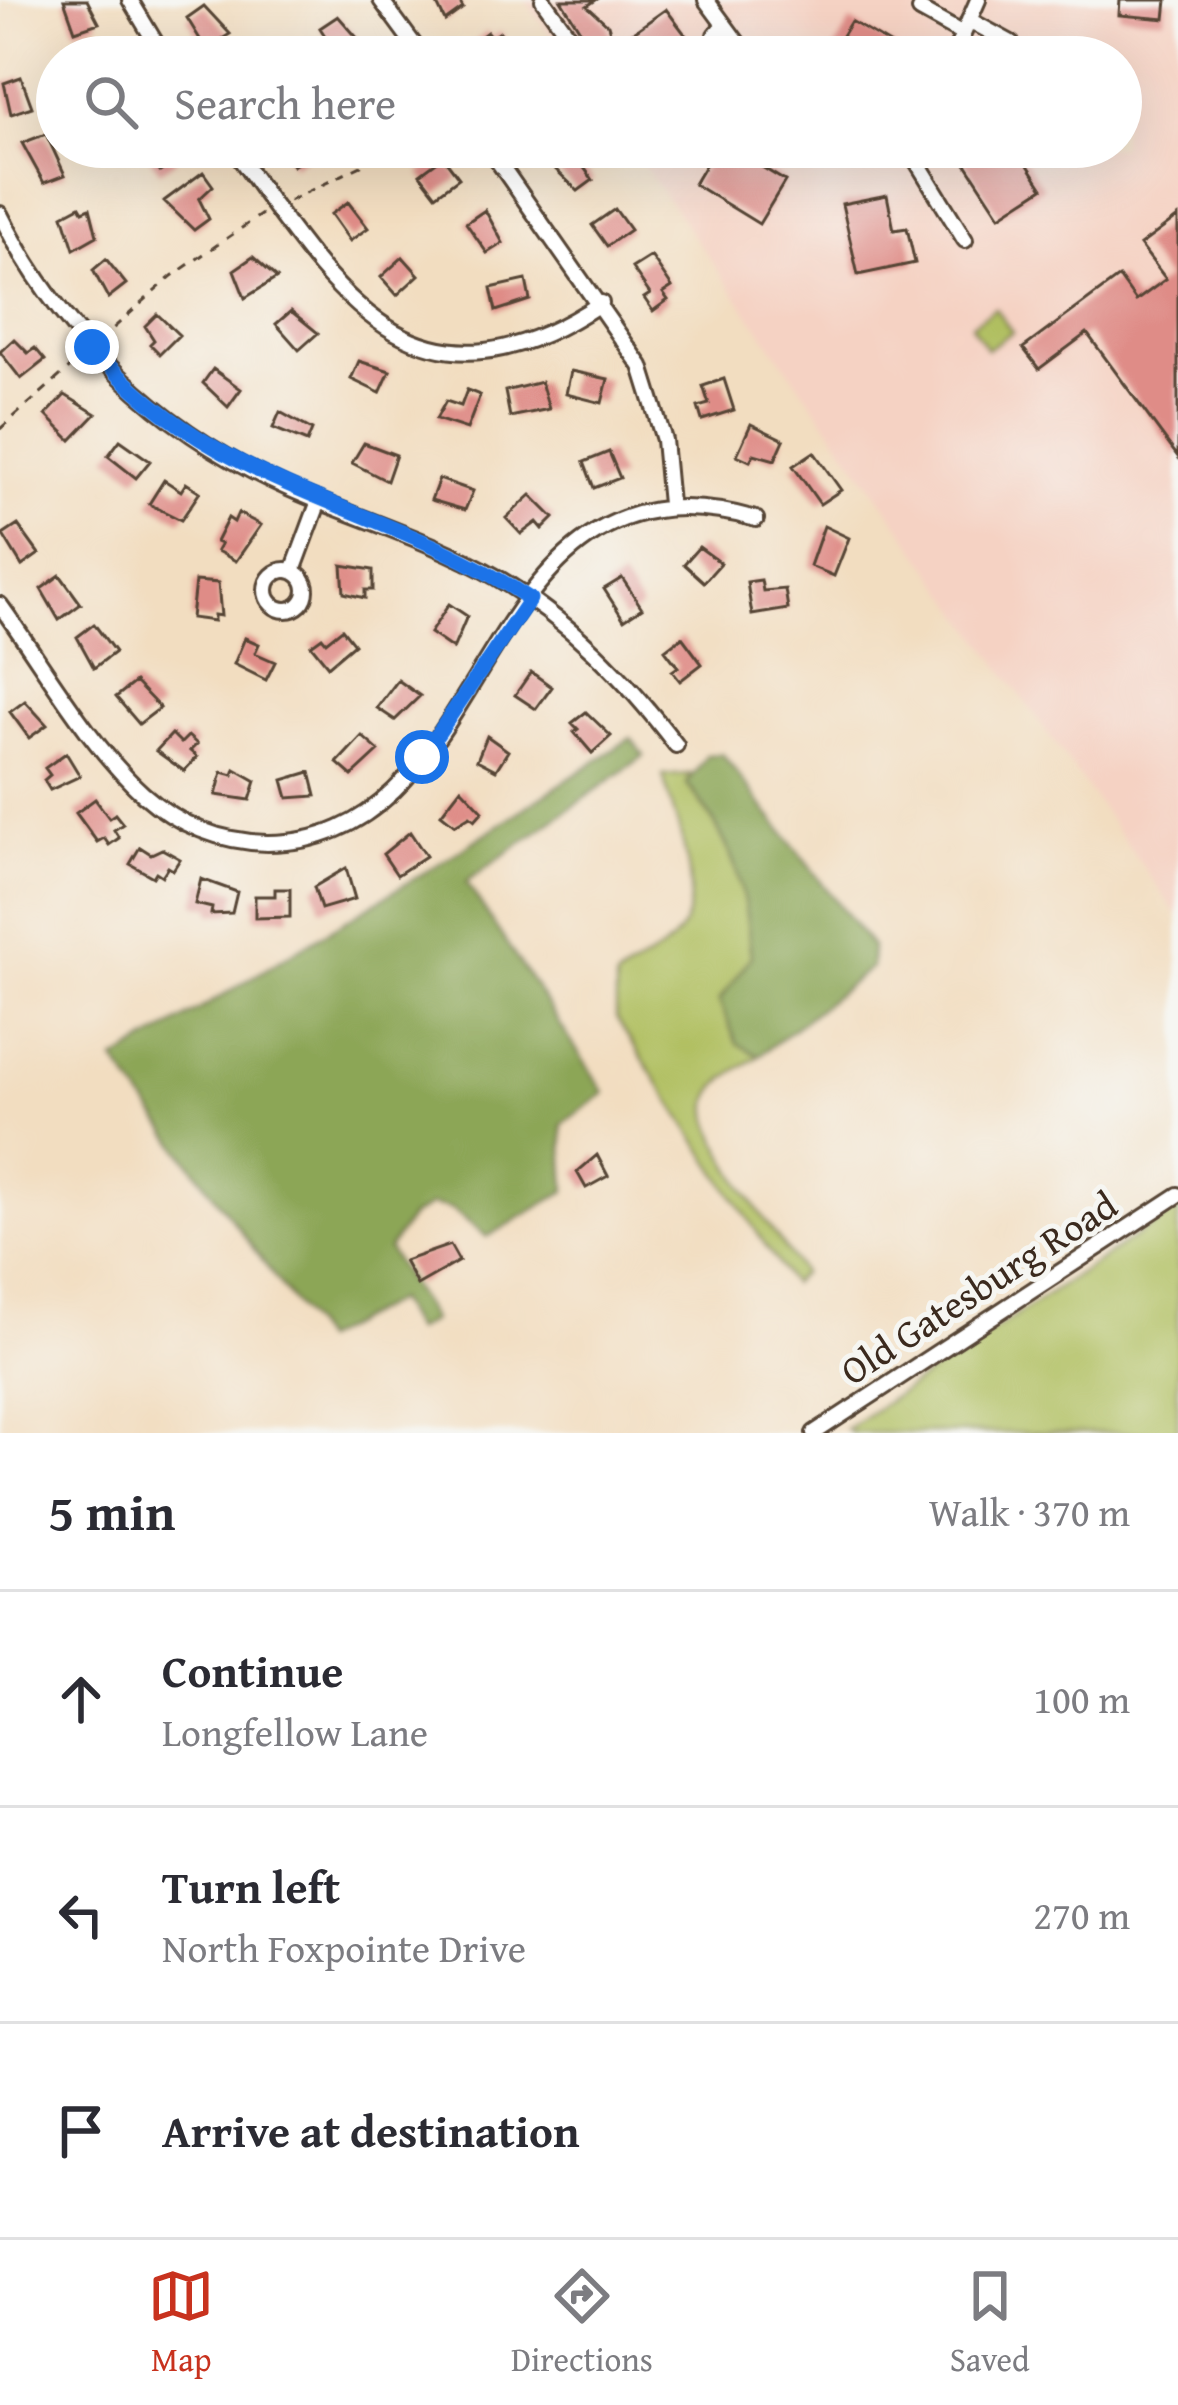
<!DOCTYPE html>
<html lang="en">
<head>
<meta charset="utf-8">
<style>
  :root { --surface:#fff; --page:#f7f7f7; --text:#2b2b33; --muted:#7c7c81; --line:#e1e1e2; --accent:#c8321e }
  body { margin:0; font-family:"Gentium Book Plus",serif; background:var(--page); color:var(--text) }
  .stop { position:absolute; width:36px; height:36px; margin:-27px; border:9px solid #1a73e8; border-radius:50%; background:#fff }
  .stop.end { background:#1a73e8; border-color:#fff; box-shadow:0 3px 12px #0008 }
  .list { margin:0; padding:0; list-style:none }
  h2 { display:flex; justify-content:space-between; align-items:center; height:156px; margin:0; padding:0 48px; font-size:51px }
  h2 small { font-size:39px; font-weight:400; color:var(--muted) }
  .list li { display:grid; grid-template-columns:78px 1fr auto; gap:36px; align-items:center; box-sizing:border-box; height:216px; padding:0 48px; border-top:3px solid var(--line) }
  .list b { display:block; font-size:45px; white-space:nowrap }
  .list p { margin:0; font-size:39px; white-space:nowrap; color:var(--muted) }
  .list em { font-size:39px; font-style:normal; color:var(--muted) }
  .icon { flex:none; width:66px; height:66px; fill:none; stroke:currentColor; stroke-width:2; stroke-linecap:round; stroke-linejoin:round }
  .map { position:relative; flex:none; width:1178px; height:1433px; overflow:hidden }
  .search { position:absolute; background:var(--surface); box-shadow:0 12px 48px #0002; left:36px; right:36px; top:36px; height:132px; display:flex; align-items:center; gap:30px; box-sizing:border-box; padding:0 42px; border-radius:66px; color:var(--muted); font-size:45px }
  .sheet { height:804px; background:var(--surface) }
  nav { display:flex; justify-content:space-around; align-items:center; box-sizing:border-box; height:168px; border-top:3px solid var(--line); background:var(--surface); font-size:33px; color:var(--muted) }
  nav a { display:grid; justify-items:center; gap:6px }
  nav .on { color:var(--accent) }
  .map>svg:first-child { display:block }
  .built { fill:#f5d2c3 }
  .green { fill:#b0bf61; stroke:#767440; stroke-width:3 }
  .forest { fill:#8ca657; stroke:#64683a; stroke-width:3 }
  .building { fill:#df8c87 }
  .lines { fill:none; stroke-linecap:round; stroke-linejoin:round }
  .minor-casing { stroke:#564536; stroke-width:20 }
  .path { stroke:#564536; stroke-width:3; stroke-dasharray:9 9; stroke-linecap:butt }
  .minor { stroke:#fff; stroke-width:14 }
  .route { stroke:#1a73e8; stroke-width:15 }
  .labels { text-anchor:middle; dominant-baseline:central; stroke-width:10; stroke-linejoin:round; paint-order:stroke }
  .street-label { font-size:39px; fill:#3b2a1e; stroke:#f6f6f2 }
</style>
</head>
<body>
<div class="map">
<svg width="1178" height="1433" viewBox="0 0 1178 1433">
  <rect width="100%" height="100%" fill="#f6f6f2"/>
  <filter id="ink" filterUnits="userSpaceOnUse"><feTurbulence type="fractalNoise" baseFrequency=".00833" numOctaves="2"/><feDisplacementMap in="SourceGraphic" scale="24" xChannelSelector="R" yChannelSelector="G"/><feConvolveMatrix kernelMatrix="1 2 1 2 8 2 1 2 1" color-interpolation-filters="sRGB"/></filter>
  <filter id="wash" filterUnits="userSpaceOnUse"><feTurbulence type="fractalNoise" baseFrequency=".004" numOctaves="4" result="noise"/><feDisplacementMap in="SourceGraphic" scale="48" xChannelSelector="R" yChannelSelector="G"/><feGaussianBlur stdDeviation="2.7" result="paint"/><feColorMatrix in="noise" values="0 0 0 0 0 0 0 0 0 0 0 0 0 0 0 0 0 1.4 0 .05"/><feComposite in="paint" operator="in"/></filter>
  <g filter="url(#wash)">
    <rect width="100%" height="100%" fill="#f2ddc0"/>
    <path class="built" d="M 525,0 L 1178,0 L 1178,916 L 630,147 L 1121,147 L 1121,57 L 566,57 Z"/>
    <path class="green" d="M 995,308 L 1012,332 L 987,349 L 971,325 Z
      M 690,774 L 687,785 C 734,843 745,883 751,957 L 719,1001 L 737,1043 L 759,1056 C 743,1067 716,1079 710,1099 C 698,1136 780,1239 802,1273 L 791,1284 L 616,1018 L 616,979 C 634,966 665,951 678,934 C 708,893 674,819 663,776 Z
      M 1178,1208 L 1178,1433 L 852,1433 L 846,1429 Z"/>
    <path class="forest" d="M 631,738 L 644,756 L 466,882 L 605,1093 L 562,1124 L 566,1191 L 487,1237 L 452,1209 L 431,1205 L 411,1217 L 388,1249 L 432,1320 L 414,1331 L 396,1300 L 321,1340 L 115,1061 L 450,857 Z
      M 722,754 L 872,947 L 871,967 L 759,1056 L 737,1043 L 719,1001 L 751,957 C 745,883 734,842 687,784 L 707,755 Z"/>
    <g id="blocks">
      <path class="building" d="M 64,0 L 87,0 L 99,23 L 75,31 Z
        M 435,0 L 458,0 L 463,8 L 445,21 Z
        M 561,0 L 596,0 L 587,6 L 608,25 L 614,46 L 666,9 L 696,49 L 684,57 L 597,57 Z
        M 1120,0 L 1167,0 L 1165,19 L 1119,15 Z
        M 204,6 L 230,34 L 206,49 L 187,18 Z
        M 338,16 L 360,41 L 338,56 L 320,28 Z
        M 851,21 L 898,49 L 893,57 L 829,57 Z
        M 487,32 L 492,38 L 500,32 L 512,48 L 501,57 L 473,57 L 466,48 Z
        M 21,77 L 32,107 L 11,114 L 4,83 Z
        M 46,134 L 65,175 L 44,183 L 22,143 Z
        M 143,147 L 168,147 L 177,160 L 160,172 Z
        M 281,147 L 322,147 L 293,166 Z
        M 716,147 L 729,147 L 785,181 L 759,224 L 694,184 Z
        M 955,147 L 1016,147 L 1043,188 L 1000,216 Z
        M 572,151 L 593,180 L 578,191 L 552,166 Z
        M 443,157 L 459,178 L 436,195 L 420,174 Z
        M 203,172 L 213,186 L 199,199 L 209,219 L 194,230 L 164,201 Z
        M 887,195 L 894,230 L 907,228 L 915,263 L 858,275 L 842,204 Z
        M 348,202 L 368,228 L 350,241 L 331,214 Z
        M 80,206 L 83,211 L 90,208 L 97,236 L 74,249 L 63,215 Z
        M 615,209 L 630,230 L 607,246 L 592,225 Z
        M 485,210 L 503,243 L 487,253 L 466,223 Z
        M 1178,217 L 1178,457 L 1087,333 L 1039,369 L 1023,348 L 1119,277 L 1136,301 L 1166,279 L 1140,245 Z
        M 651,256 L 672,287 L 663,293 L 668,300 L 653,311 L 644,298 L 650,294 L 632,268 Z
        M 253,257 L 277,278 L 245,298 L 234,270 Z
        M 403,257 L 419,275 L 397,295 L 381,277 Z
        M 106,259 L 126,284 L 108,298 L 93,270 Z
        M 526,280 L 530,300 L 496,311 L 491,288 Z
        M 291,311 L 318,333 L 299,350 L 276,324 Z
        M 157,314 L 179,335 L 160,354 L 150,344 L 154,340 L 145,326 Z
        M 14,339 L 28,353 L 35,348 L 45,360 L 21,379 L 0,352 Z
        M 359,361 L 390,371 L 380,393 L 351,379 Z
        M 213,369 L 241,389 L 228,407 L 203,383 Z
        M 571,371 L 608,379 L 602,403 L 566,394 Z
        M 724,379 L 734,410 L 702,420 L 698,407 L 709,404 L 703,386 Z
        M 541,382 L 549,409 L 510,417 L 505,391 Z
        M 467,390 L 480,395 L 467,429 L 436,419 L 446,401 L 461,406 Z
        M 65,395 L 96,414 L 71,440 L 46,415 Z
        M 280,412 L 312,430 L 307,442 L 273,428 Z
        M 751,424 L 784,440 L 775,460 L 754,454 L 750,461 L 737,455 Z
        M 120,440 L 150,461 L 136,478 L 108,456 Z
        M 364,443 L 396,455 L 387,481 L 352,463 Z
        M 609,452 L 620,478 L 594,488 L 584,462 Z
        M 814,452 L 841,490 L 820,504 L 793,466 Z
        M 439,479 L 473,491 L 465,510 L 431,500 Z
        M 164,480 L 181,491 L 186,483 L 200,492 L 181,520 L 149,504 Z
        M 531,495 L 554,518 L 543,529 L 537,522 L 521,534 L 506,518 Z
        M 238,513 L 261,525 L 236,561 L 217,551 L 221,544 L 216,542 L 228,518 L 234,522 Z
        M 18,525 L 39,554 L 22,566 L 3,535 Z
        M 824,526 L 849,538 L 834,576 L 810,566 Z
        M 699,547 L 721,563 L 704,582 L 684,564 Z
        M 342,565 L 373,570 L 373,590 L 365,590 L 365,598 L 344,593 Z
        M 60,575 L 81,604 L 59,620 L 41,589 Z
        M 622,578 L 642,608 L 624,620 L 604,589 Z
        M 761,580 L 763,591 L 785,589 L 788,609 L 752,615 L 747,582 Z
        M 195,581 L 218,583 L 221,616 L 214,615 L 214,621 L 191,618 Z
        M 449,604 L 467,616 L 453,649 L 430,633 Z
        M 94,624 L 115,652 L 94,668 L 77,637 Z
        M 342,629 L 354,644 L 328,666 L 311,645 L 322,637 L 326,642 Z
        M 682,637 L 702,664 L 680,681 L 672,671 L 678,667 L 665,650 Z
        M 245,638 L 259,644 L 255,653 L 275,662 L 266,680 L 234,664 Z
        M 531,672 L 552,687 L 536,709 L 515,695 Z
        M 398,680 L 420,696 L 395,720 L 377,708 Z
        M 135,682 L 160,708 L 139,724 L 116,697 Z
        M 25,701 L 47,725 L 29,738 L 10,712 Z
        M 586,712 L 611,736 L 592,753 L 574,732 L 578,729 L 572,723 Z
        M 172,734 L 181,743 L 188,736 L 197,744 L 190,751 L 197,757 L 184,771 L 156,751 Z
        M 362,736 L 379,751 L 352,776 L 337,763 Z
        M 487,736 L 508,751 L 496,770 L 477,760 Z
        M 66,753 L 80,776 L 50,790 L 44,780 L 50,775 L 45,768 Z
        M 235,769 L 256,781 L 250,800 L 216,795 L 222,772 L 233,775 Z
        M 310,772 L 316,796 L 288,798 L 283,780 Z
        M 461,788 L 483,811 L 475,820 L 470,816 L 455,825 L 441,814 Z
        M 95,799 L 109,818 L 115,814 L 123,824 L 114,830 L 119,838 L 109,845 L 104,838 L 97,842 L 76,813 Z
        M 410,832 L 426,856 L 397,875 L 383,854 Z
        M 140,847 L 151,854 L 162,849 L 180,859 L 173,870 L 168,867 L 162,876 L 156,872 L 153,877 L 130,864 Z
        M 346,868 L 355,899 L 321,909 L 314,887 Z
        M 201,879 L 237,892 L 232,913 L 211,914 L 212,908 L 195,904 Z
        M 275,889 L 290,889 L 290,917 L 255,918 L 255,896 L 275,896 Z
        M 597,1155 L 608,1176 L 586,1188 L 577,1172 Z
        M 450,1245 L 459,1261 L 417,1285 L 404,1261 Z"/>
    </g>
  </g>
  <g filter="url(#ink)">
    <use href="#blocks" fill-opacity="0" stroke="#564536" stroke-width="3"/>
    <g class="lines">
      <defs>
        <path id="minor" d="M 130,0 L 164,57
          M 381,0 L 423,57
          M 543,0 L 584,57
          M 706,0 L 748,57
          M 920,10 L 963,34
          M 969,20 L 1011,43
          M 714,57 L 715,35 L 724,25
          M 953,57 L 978,0
          M 232,147 C 332,287 412,429 601,303
          M 488,147 L 641,366 L 664,440 L 670,504
          M 908,147 L 965,240
          M 803,157 L 806,147
          M 0,214 C 60,335 162,433 286,487 C 355,518 430,539 496,577 C 569,620 625,678 676,745
          M266 590a20 20 0 1 1 40 0a20 20 0 1 1-40 0Z
          M 293,571 L 319,501
          M 0,605 C 43,664 89,745 143,794 C 178,825 221,842 267,843 C 505,844 467,437 756,519
          M 814,1433 L 1178,1195"/>
      </defs>
      <use href="#minor" class="minor-casing"/>
      <path class="path" d="M 289,201 L 400,147
        M 100,340 L 172,276 L 262,214
        M 0,429 L 84,355"/>
      <use href="#minor" class="minor"/>
    </g>
  </g>
  <g class="lines" filter="url(#ink)">
    <path class="route" d="M 92,347 C 221,495 380,499 530,599 L 422,757"/>
  </g>
  <g class="labels">
    <g class="street-label">
      <text transform="translate(978 1287) rotate(-33)">Old Gatesburg Road</text>
    </g>
  </g>
</svg>
<div class="stop" style="left:422px;top:757px"></div>
<div class="stop end" style="left:92px;top:347px"></div>
<div class="search"><svg class="icon" aria-label="search" viewBox="0 0 24 24"><circle cx="10" cy="10" r="6"/><path d="M15 15l6 6"/></svg>Search here</div>
</div>
<section class="sheet">
<h2>5 min<small>Walk · 370 m</small></h2>
<ul class="list">
<li><svg class="icon" aria-label="ahead" viewBox="0 0 24 24"><path d="M12 20V5M6 11l6-6 6 6"/></svg><div><b>Continue</b><p>Longfellow Lane</p></div><em>100 m</em></li>
<li><svg class="icon" aria-label="left" viewBox="0 0 24 24"><path d="M17 20v-9H6M10 6l-5 5 5 5"/></svg><div><b>Turn left</b><p>North Foxpointe Drive</p></div><em>270 m</em></li>
<li><svg class="icon" aria-label="arrive" viewBox="0 0 24 24"><path d="M6 21V4h12l-3 4 3 4H6"/></svg><div><b>Arrive at destination</b></div></li>
</ul>
</section>
<nav>
<a class="on"><svg class="icon" aria-label="map" viewBox="0 0 24 24"><path d="M3 6l6-2 6 2 6-2v14l-6 2-6-2-6 2zM9 4v14M15 6v14"/></svg>Map</a>
<a><svg class="icon" aria-label="directions" viewBox="0 0 24 24"><path d="M12 3l9 9-9 9-9-9zM9 14v-3h6M13 9l2 2-2 2"/></svg>Directions</a>
<a><svg class="icon" aria-label="saved" viewBox="0 0 24 24"><path d="M7 4h10v16l-5-4-5 4z"/></svg>Saved</a>
</nav>
</body>
</html>
